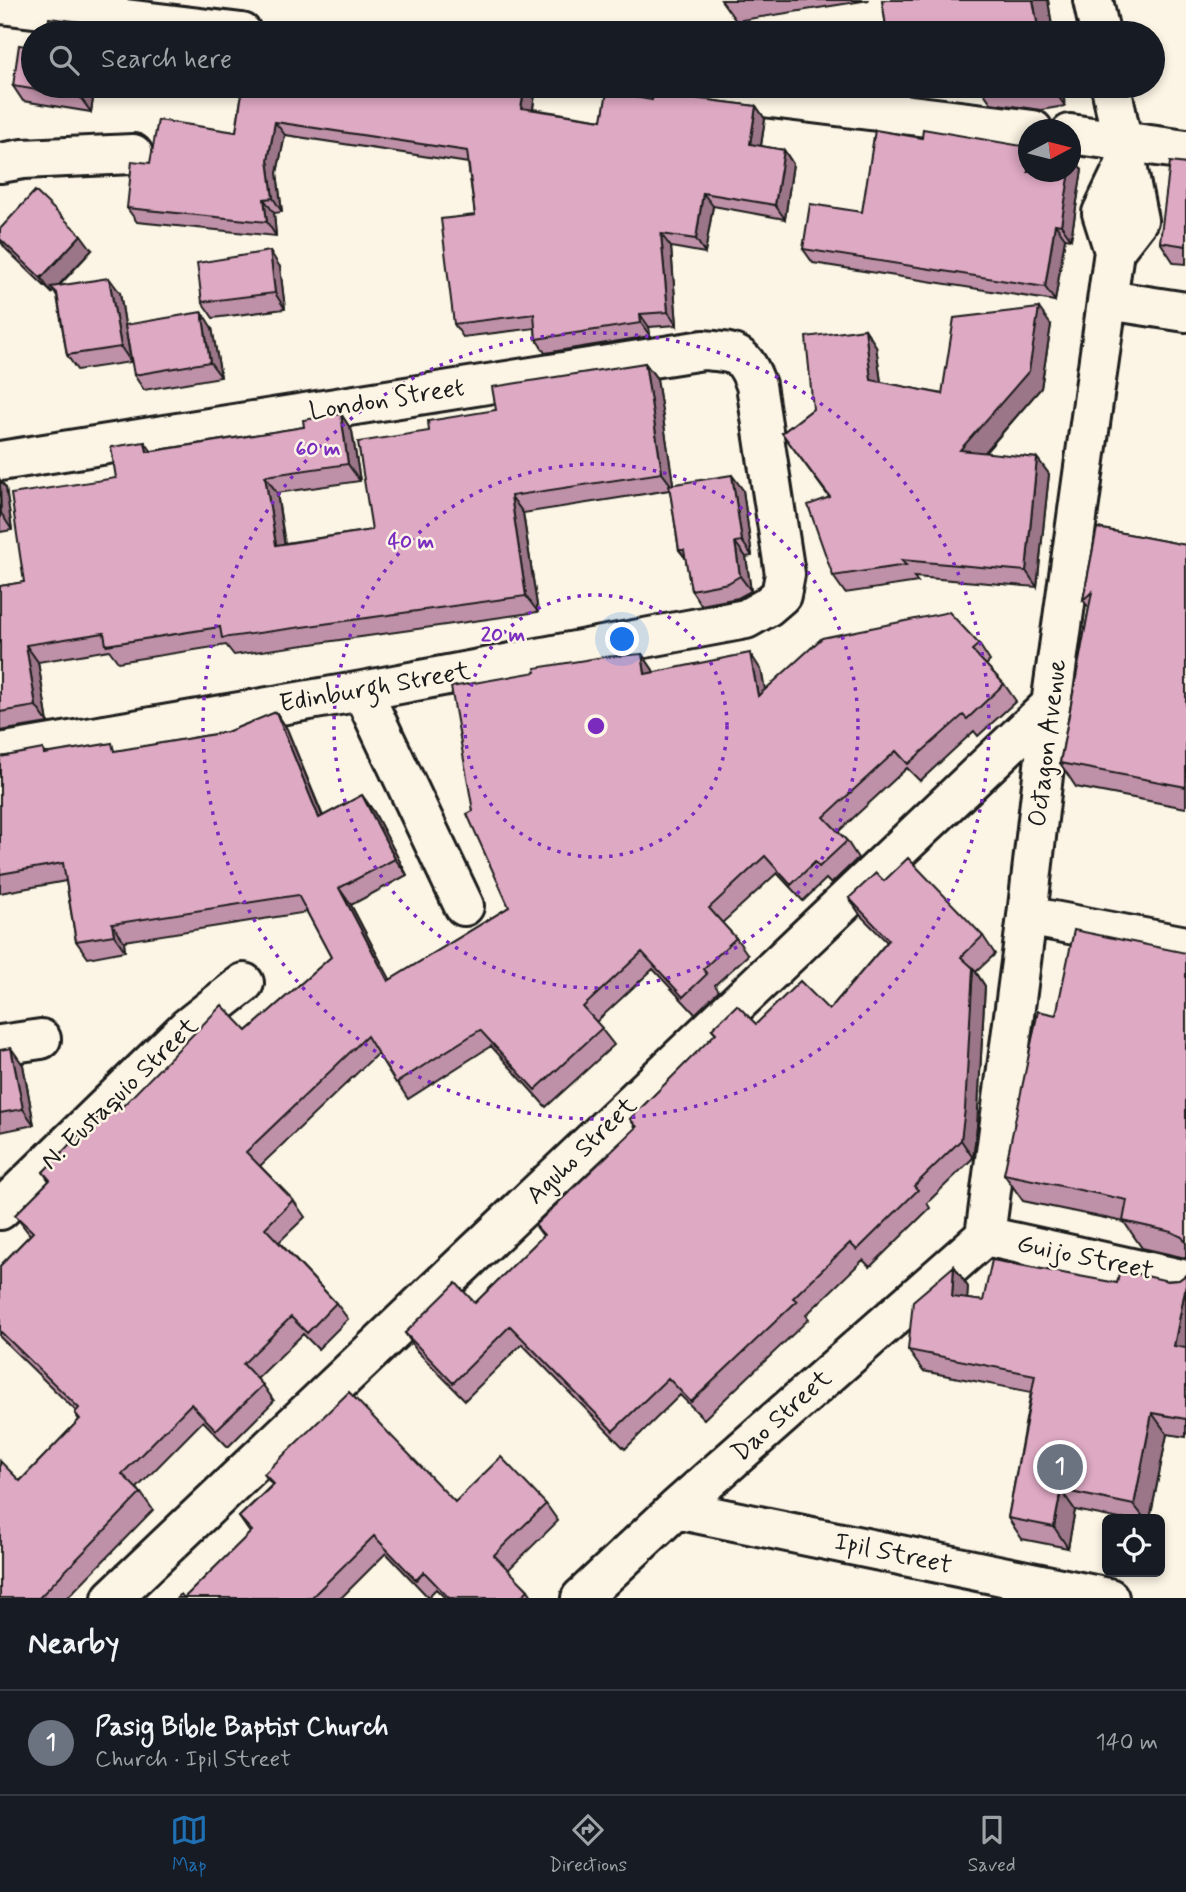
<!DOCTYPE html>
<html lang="en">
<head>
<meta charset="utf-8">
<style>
  :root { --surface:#171b24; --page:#242831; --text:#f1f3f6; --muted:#9ea1a6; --line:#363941; --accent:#1f6fb2 }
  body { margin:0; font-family:Mynerve,sans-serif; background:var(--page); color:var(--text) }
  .controls { position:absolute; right:21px; bottom:21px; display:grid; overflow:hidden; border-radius:10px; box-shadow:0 4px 10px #0003 }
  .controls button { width:63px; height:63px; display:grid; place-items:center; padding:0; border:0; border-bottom:2px solid var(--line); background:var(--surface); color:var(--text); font:35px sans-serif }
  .compass { position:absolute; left:1018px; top:119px; width:63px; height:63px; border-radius:50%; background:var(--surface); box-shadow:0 4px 10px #0003; rotate:83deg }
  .you { position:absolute; left:623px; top:640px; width:24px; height:24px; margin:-18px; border:5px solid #fff; border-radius:50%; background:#1a73e8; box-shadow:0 0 0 10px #1a73e833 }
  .badge { display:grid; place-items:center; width:46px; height:46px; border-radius:50%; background:var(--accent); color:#fff; font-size:23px; font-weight:700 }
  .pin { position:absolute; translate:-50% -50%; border:4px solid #fff; box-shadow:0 2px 7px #0006 }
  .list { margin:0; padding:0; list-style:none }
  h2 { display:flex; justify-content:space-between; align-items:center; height:91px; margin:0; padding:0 28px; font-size:30px }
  h2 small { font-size:23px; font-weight:400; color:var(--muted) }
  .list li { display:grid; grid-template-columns:46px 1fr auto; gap:21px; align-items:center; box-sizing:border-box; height:105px; padding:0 28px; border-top:2px solid var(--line) }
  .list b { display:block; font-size:26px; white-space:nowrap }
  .list p { margin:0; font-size:23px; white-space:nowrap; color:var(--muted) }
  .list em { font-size:23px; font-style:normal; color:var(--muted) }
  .icon { flex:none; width:38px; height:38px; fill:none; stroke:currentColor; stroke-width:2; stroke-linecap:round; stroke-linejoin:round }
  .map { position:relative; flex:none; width:1186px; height:1598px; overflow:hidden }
  .search { position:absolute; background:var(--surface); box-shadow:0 4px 10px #0003; left:21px; right:21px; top:21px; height:77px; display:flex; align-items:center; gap:18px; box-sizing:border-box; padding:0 24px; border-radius:38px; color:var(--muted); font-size:26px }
  .sheet { height:196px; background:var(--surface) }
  nav { display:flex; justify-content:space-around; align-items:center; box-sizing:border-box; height:98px; border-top:2px solid var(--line); background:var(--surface); font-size:19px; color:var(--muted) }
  nav a { display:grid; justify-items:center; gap:4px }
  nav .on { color:var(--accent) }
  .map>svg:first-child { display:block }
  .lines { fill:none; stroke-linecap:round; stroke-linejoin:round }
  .minor-casing { stroke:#1c1c1c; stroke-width:44 }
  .minor { stroke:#fcf5e5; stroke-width:38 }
  .wall { fill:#bf91a8; stroke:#1c1c1c; stroke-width:2 }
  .shaded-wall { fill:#9b7688; stroke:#1c1c1c; stroke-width:2 }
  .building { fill:#dea9c3; stroke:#1c1c1c; stroke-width:2 }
  .ring { fill:none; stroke:#7b2cbf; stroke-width:3.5; stroke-dasharray:3.5 7 }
  .labels { text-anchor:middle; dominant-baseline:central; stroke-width:5; stroke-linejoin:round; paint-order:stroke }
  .street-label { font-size:26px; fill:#1c1c1c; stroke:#fcf5e5 }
  .centre { fill:#7b2cbf; stroke:#fcf5e5; stroke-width:3.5 }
  .ring-label { font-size:21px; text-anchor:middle; font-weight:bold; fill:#7b2cbf; stroke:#fcf5e5; stroke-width:5; stroke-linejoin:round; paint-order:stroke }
</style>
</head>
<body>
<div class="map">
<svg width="1186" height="1598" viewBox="0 0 1186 1598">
  <rect width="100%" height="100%" fill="#fcf5e5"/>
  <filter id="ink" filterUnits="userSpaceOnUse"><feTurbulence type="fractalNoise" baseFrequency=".0143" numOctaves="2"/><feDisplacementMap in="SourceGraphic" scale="14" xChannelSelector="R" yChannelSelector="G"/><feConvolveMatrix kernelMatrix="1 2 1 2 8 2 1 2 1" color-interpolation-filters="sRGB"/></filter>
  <g filter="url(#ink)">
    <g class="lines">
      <defs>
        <path id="minor" d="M 1093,0 L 1100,33
          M 0,4 L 242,33
          M 673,86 L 1033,130
          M 1111,86 L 1138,220 L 1114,251
          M 1070,134 L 1186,150
          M 0,163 L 23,159 L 133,154
          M 1108,300 L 1186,312
          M 0,461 L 703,350 C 736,353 744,352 756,385 L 785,574 L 781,595 L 767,607 L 746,619 L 362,691 L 0,753
          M 362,691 L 464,906
          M 1027,916 L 1186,946
          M 0,1045 L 41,1039
          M 0,1210 L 187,1028 L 244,983
          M 985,1236 L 1027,916 L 1051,705 L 1114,251 L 1102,213 L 1126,163
          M 985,1236 L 1186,1280
          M 676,1509 L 1109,1598
          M 112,1598 L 1051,705
          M 581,1598 L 676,1509 L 985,1236"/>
      </defs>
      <use href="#minor" class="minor-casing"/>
      <use href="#minor" class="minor"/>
    </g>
    <path class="wall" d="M 721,0 L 869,0 L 736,21 Z
      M 882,0 L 1048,0 L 1053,33 L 887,33 Z
      M 13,86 L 95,86 L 91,112 L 23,101 Z
      M 243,86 L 535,94 L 533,109 L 602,120 L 652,100 L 661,94 L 756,106 L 765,119 L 761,146 L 784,150 L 793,164 L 785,219 L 713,206 L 705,253 L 671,247 L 677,325 L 649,327 L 650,336 L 545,353 L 536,339 L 535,328 L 463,337 L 454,324 L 475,215 L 468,163 L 285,135 L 277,173 L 282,212 L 274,213 L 276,236 L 137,222 L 127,208 L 150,163 L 236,132 Z
      M 979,86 L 1062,86 L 1065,106 L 1041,110 L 991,103 Z
      M 922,138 L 1072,155 L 1082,170 L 1071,239 L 1065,238 L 1055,301 L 813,263 L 803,249 L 862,212 Z
      M 1186,164 L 1186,264 L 1174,263 L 1160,242 Z
      M 0,229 L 92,250 L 59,286 L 120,293 L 131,362 L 77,370 L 67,355 L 57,296 L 54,291 L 52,293 L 6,249 L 0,241 Z
      M 280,267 L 285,309 L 213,318 L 202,302 Z
      M 1051,325 L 1041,388 L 985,453 L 1037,458 L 1049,474 L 1037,587 L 914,577 L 918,582 L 845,593 L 833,576 L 829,497 L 782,433 L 813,409 L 865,329 L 876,346 L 881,382 L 942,394 Z
      M 212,328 L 221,377 L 144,390 L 134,375 Z
      M 645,363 L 657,379 L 673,484 L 743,490 L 752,556 L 746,557 L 751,591 L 738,598 L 701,605 L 691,590 L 686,559 L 679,550 L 670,490 L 523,513 L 538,612 L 234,655 L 226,645 L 118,662 L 109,650 L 38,662 L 48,723 L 0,731 L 0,586 L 24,582 L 116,478 L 152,451 L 304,427 L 341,414 L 352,431 L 360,481 L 277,493 L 285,543 L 372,530 L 429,431 Z
      M 0,480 L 6,488 L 12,530 L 0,532 Z
      M 1097,528 L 1186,545 L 1186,808 L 1076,787 L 1060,763 L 1089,608 L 1083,600 Z
      M 979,644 L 990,661 L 986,665 L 1004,684 L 1016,701 L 978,736 L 974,731 L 920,781 L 907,768 L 838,832 L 847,841 L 858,858 L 831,884 L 826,879 L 803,901 L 777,873 L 722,923 L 736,938 L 748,955 L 715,985 L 719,991 L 695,1014 L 653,969 L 596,1022 L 614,1045 L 546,1107 L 491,1046 L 408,1099 L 378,1053 L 260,1166 L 293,1200 L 305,1217 L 279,1242 L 336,1303 L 348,1319 L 318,1349 L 303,1334 L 257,1379 L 263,1385 L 274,1401 L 228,1447 L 203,1421 L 137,1488 L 141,1493 L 153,1510 L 67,1598 L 0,1598 L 20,1481 L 79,1420 L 75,1413 L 76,1411 L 0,1337 L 0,1266 L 30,1235 L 15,1215 L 49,1181 L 43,1172 L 119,1110 L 247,1031 L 331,957 L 307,912 L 124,941 L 125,951 L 88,958 L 76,941 L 66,881 L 0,893 L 0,757 L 46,753 L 118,751 L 227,732 L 276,712 L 287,729 L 323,816 L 362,795 L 374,812 L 407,875 L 351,905 L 390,980 L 509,907 L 473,811 L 642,654 L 653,670 L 654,673 L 761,670 L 765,690 Z
      M 884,881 L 983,936 L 995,954 L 976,972 L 985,986 L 977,1126 L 973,1158 L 927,1203 L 930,1208 L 870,1267 L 863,1260 L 806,1315 L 809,1319 L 704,1419 L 680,1395 L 625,1449 L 522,1344 L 465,1400 L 417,1351 L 405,1333 L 475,1303 L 543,1236 L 535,1225 L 636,1128 L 630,1119 L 716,1034 L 712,1029 L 756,1024 L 829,1010 L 887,942 L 861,916 L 849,898 Z
      M 1186,953 L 1186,1258 L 1142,1248 L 1124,1222 L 1023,1201 L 1004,1174 L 1056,1015 Z
      M 0,1050 L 23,1065 L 34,1125 L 0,1132 Z
      M 954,1266 L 968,1287 L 967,1299 L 983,1301 L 1117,1283 L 1179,1280 L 1186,1275 L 1186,1437 L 1167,1434 L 1150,1519 L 1120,1519 L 1075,1510 L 1068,1548 L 1022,1539 L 1008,1518 L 1031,1392 L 923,1371 L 908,1350 Z
      M 264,1474 L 455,1502 L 546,1504 L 558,1521 L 508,1570 L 528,1590 L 533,1598 L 445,1598 L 436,1589 L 428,1597 L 386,1553 L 341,1598 L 177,1598 L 184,1598 L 250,1533 L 239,1517 L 272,1485 Z"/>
    <path class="shaded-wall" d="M 1033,0 L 1048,0 L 1053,33 L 1039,33 Z
      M 82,86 L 95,86 L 91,112 L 80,97 Z
      M 525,86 L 529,86 L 535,94 L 531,121 L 521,108 Z
      M 1051,86 L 1062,86 L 1065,106 Z
      M 756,106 L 765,119 L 759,158 L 750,144 Z
      M 275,122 L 285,135 L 277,173 L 282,212 L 273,198 L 268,160 Z
      M 784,150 L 793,164 L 785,219 L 775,205 Z
      M 1072,155 L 1082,170 L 1071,239 L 1061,225 Z
      M 703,193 L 713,206 L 705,253 L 696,239 Z
      M 264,199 L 274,213 L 276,236 L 267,222 Z
      M 1055,224 L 1065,238 L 1055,301 L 1045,287 Z
      M 661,234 L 671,247 L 677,325 L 668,312 Z
      M 81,235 L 92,250 L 54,290 L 51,287 L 54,291 L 52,293 L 41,278 Z
      M 270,251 L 280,267 L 285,309 L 275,293 Z
      M 109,278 L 120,293 L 131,362 L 121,347 Z
      M 1039,308 L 1051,325 L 1041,388 L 972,467 L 960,450 Z
      M 202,312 L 212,328 L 221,377 L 210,362 Z
      M 640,314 L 649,327 L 650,336 L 641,323 Z
      M 865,329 L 876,346 L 883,397 L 871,380 Z
      M 645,363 L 657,379 L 674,489 L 662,473 Z
      M 341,414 L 352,431 L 360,481 L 348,464 Z
      M 145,442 L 157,459 L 147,452 Z
      M 1037,458 L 1049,474 L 1037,587 L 1026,571 Z
      M 732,475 L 743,490 L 752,556 L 742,541 Z
      M 265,476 L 277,493 L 287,561 L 276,545 Z
      M 0,480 L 6,488 L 12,530 L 1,513 Z
      M 511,496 L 523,513 L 538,612 L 526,596 Z
      M 735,542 L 746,557 L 751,591 L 740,576 Z
      M 26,645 L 38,662 L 48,723 L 36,706 Z
      M 750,653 L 761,670 L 770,713 L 758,696 Z
      M 642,654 L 653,670 L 656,691 L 645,674 Z
      M 276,712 L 287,729 L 330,835 L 319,818 Z
      M 362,795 L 374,812 L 407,875 L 395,859 Z
      M 339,888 L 351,905 L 400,998 L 388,981 Z
      M 112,924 L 124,941 L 125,951 L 114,935 Z
      M 973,968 L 985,986 L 977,1126 L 973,1158 L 961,1140 Z
      M 11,1048 L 23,1065 L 34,1125 L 23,1109 Z
      M 954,1266 L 968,1287 L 966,1317 L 952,1297 Z
      M 1186,1285 L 1186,1362 L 1174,1346 Z
      M 1152,1413 L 1167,1434 L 1150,1519 L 1145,1519 L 1134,1505 Z
      M 1061,1490 L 1075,1510 L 1068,1548 L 1054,1527 Z"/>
    <path class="building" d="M 882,0 L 1033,0 L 1039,33 L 965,33 L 963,23 L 901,33 L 887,33 Z
      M 49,18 L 122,27 L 121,33 L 47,33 Z
      M 19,45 L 33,47 L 33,86 L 82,86 L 80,97 L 13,86 Z
      M 243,86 L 525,86 L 521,108 L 602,120 L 607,92 L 652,100 L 654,91 L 661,94 L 756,106 L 750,144 L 784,150 L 775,205 L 703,193 L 696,239 L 661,234 L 668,312 L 640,314 L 641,323 L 536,339 L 534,314 L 454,324 L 441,219 L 475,215 L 467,151 L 275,122 L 268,160 L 273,198 L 264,199 L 267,222 L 127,208 L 132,161 L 150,163 L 158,120 L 236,132 Z
      M 923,129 L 1028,147 L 1028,172 L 1070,172 L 1061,225 L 1055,224 L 1045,287 L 803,249 L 810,204 L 862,212 L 875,130 L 922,138 Z
      M 1170,162 L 1186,164 L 1186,246 L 1160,242 Z
      M 35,191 L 81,235 L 41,278 L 0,239 L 0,229 Z
      M 270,251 L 275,293 L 202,302 L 197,263 Z
      M 109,278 L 121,347 L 67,355 L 57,293 L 51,287 Z
      M 1039,308 L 1029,371 L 960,450 L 1037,458 L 1026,571 L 901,560 L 906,565 L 833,576 L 808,505 L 830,497 L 782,433 L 813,409 L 806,337 L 865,329 L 871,380 L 942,394 L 954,318 Z
      M 202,312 L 210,362 L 134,375 L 125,325 Z
      M 645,363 L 662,473 L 511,496 L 526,596 L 222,638 L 220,627 L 106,645 L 104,633 L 26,645 L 36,706 L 0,712 L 0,586 L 24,582 L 11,494 L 116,478 L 111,447 L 145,442 L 147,452 L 304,427 L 303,420 L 341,414 L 348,464 L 265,476 L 276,545 L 372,530 L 358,442 L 429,431 L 428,421 L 496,410 L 492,387 Z
      M 732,475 L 742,541 L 735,542 L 740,576 L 728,583 L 691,590 L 684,550 L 679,550 L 669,485 Z
      M 1097,528 L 1186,545 L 1186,787 L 1060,763 L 1092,592 L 1083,600 Z
      M 949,612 L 979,644 L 972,650 L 1004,684 L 967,719 L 963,715 L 908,764 L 896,751 L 824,817 L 847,841 L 819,867 L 815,862 L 791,885 L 765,856 L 709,908 L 736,938 L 703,969 L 707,974 L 683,997 L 642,952 L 583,1007 L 602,1028 L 535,1090 L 480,1030 L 396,1083 L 367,1036 L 246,1152 L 293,1200 L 265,1228 L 336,1303 L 307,1333 L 291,1317 L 243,1364 L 263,1385 L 216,1430 L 191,1404 L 122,1474 L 141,1493 L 39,1598 L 0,1598 L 0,1461 L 20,1481 L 80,1419 L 75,1413 L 79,1408 L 0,1331 L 0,1266 L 33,1232 L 15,1215 L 50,1180 L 43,1172 L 70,1144 L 112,1104 L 119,1110 L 222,1005 L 247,1031 L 331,957 L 298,895 L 112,924 L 114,935 L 76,941 L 63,863 L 0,874 L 0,757 L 43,749 L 44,754 L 112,743 L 114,751 L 227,732 L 276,712 L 319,818 L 362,795 L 395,859 L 339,888 L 388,981 L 509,907 L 467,814 L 473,811 L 451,687 L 536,672 L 535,668 L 604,657 L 642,654 L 645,674 L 750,653 L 758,696 L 822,638 Z
      M 908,858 L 983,936 L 961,957 L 973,968 L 965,1109 L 961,1140 L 914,1186 L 918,1190 L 857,1250 L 850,1243 L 793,1298 L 797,1301 L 691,1402 L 668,1378 L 613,1431 L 510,1326 L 453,1383 L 405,1333 L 456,1283 L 475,1303 L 544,1235 L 535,1225 L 637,1127 L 630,1119 L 716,1033 L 712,1029 L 737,1005 L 756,1024 L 800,981 L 829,1010 L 889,940 L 849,898 L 876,873 L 884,881 Z
      M 1074,930 L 1186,953 L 1186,1243 L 1182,1237 L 1172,1232 L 1123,1221 L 1127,1200 L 1004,1174 L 1038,1011 L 1056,1015 Z
      M 11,1048 L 23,1109 L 0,1113 L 0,1050 Z
      M 992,1260 L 1117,1283 L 1120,1270 L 1168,1281 L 1179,1280 L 1186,1275 L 1186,1285 L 1174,1346 L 1186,1348 L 1186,1419 L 1152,1413 L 1134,1505 L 1061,1490 L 1054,1527 L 1008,1518 L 1035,1375 L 908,1350 L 913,1301 L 954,1266 L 952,1297 L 983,1301 Z
      M 349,1392 L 455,1502 L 501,1457 L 546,1504 L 494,1555 L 528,1590 L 520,1598 L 449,1598 L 424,1572 L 416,1580 L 374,1536 L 311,1598 L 177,1598 L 181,1594 L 184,1598 L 252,1531 L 239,1517 L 274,1484 L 264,1474 Z"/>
  </g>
  <g class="ring">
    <circle cx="596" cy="726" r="131"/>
    <circle cx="596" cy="726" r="262"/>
    <circle cx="596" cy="726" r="393"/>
  </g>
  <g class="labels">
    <g class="street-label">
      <text transform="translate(387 400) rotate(-9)">London Street</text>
      <text transform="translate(375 688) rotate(-10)">Edinburgh Street</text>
      <text transform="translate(1048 743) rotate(-83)">Octagon Avenue</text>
      <text transform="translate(120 1094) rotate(-44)">N. Eustaquio Street</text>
      <text transform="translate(582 1151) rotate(-44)">Aguho Street</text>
      <text transform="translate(1085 1258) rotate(12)">Guijo Street</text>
      <text transform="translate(782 1416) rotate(-42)">Dao Street</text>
      <text transform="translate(893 1554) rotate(12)">Ipil Street</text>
    </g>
  </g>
  <circle cx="596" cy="726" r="10" class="centre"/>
  <g class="ring-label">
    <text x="318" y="455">60 m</text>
    <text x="411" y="548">40 m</text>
    <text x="503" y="641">20 m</text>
  </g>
</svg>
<div class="controls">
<button><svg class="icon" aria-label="locate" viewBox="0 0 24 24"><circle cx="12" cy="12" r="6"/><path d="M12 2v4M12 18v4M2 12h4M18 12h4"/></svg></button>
</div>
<svg class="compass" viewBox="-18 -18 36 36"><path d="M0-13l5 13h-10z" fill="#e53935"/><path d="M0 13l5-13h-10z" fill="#9ea1a6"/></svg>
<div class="you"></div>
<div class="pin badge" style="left:1060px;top:1467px;background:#6b7280">1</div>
<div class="search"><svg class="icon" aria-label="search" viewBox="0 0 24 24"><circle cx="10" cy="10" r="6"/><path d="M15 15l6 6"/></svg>Search here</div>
</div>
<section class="sheet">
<h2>Nearby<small></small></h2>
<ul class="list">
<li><span class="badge" style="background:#6b7280">1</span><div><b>Pasig Bible Baptist Church</b><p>Church · Ipil Street</p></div><em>140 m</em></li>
</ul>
</section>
<nav>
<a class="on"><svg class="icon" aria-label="map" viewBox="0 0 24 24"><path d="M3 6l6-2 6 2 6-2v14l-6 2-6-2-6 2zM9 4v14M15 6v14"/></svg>Map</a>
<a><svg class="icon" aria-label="directions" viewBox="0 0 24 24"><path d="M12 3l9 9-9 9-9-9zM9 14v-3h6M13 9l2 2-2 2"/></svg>Directions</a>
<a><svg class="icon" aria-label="saved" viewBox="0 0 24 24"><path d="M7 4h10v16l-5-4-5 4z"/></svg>Saved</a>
</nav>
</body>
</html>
